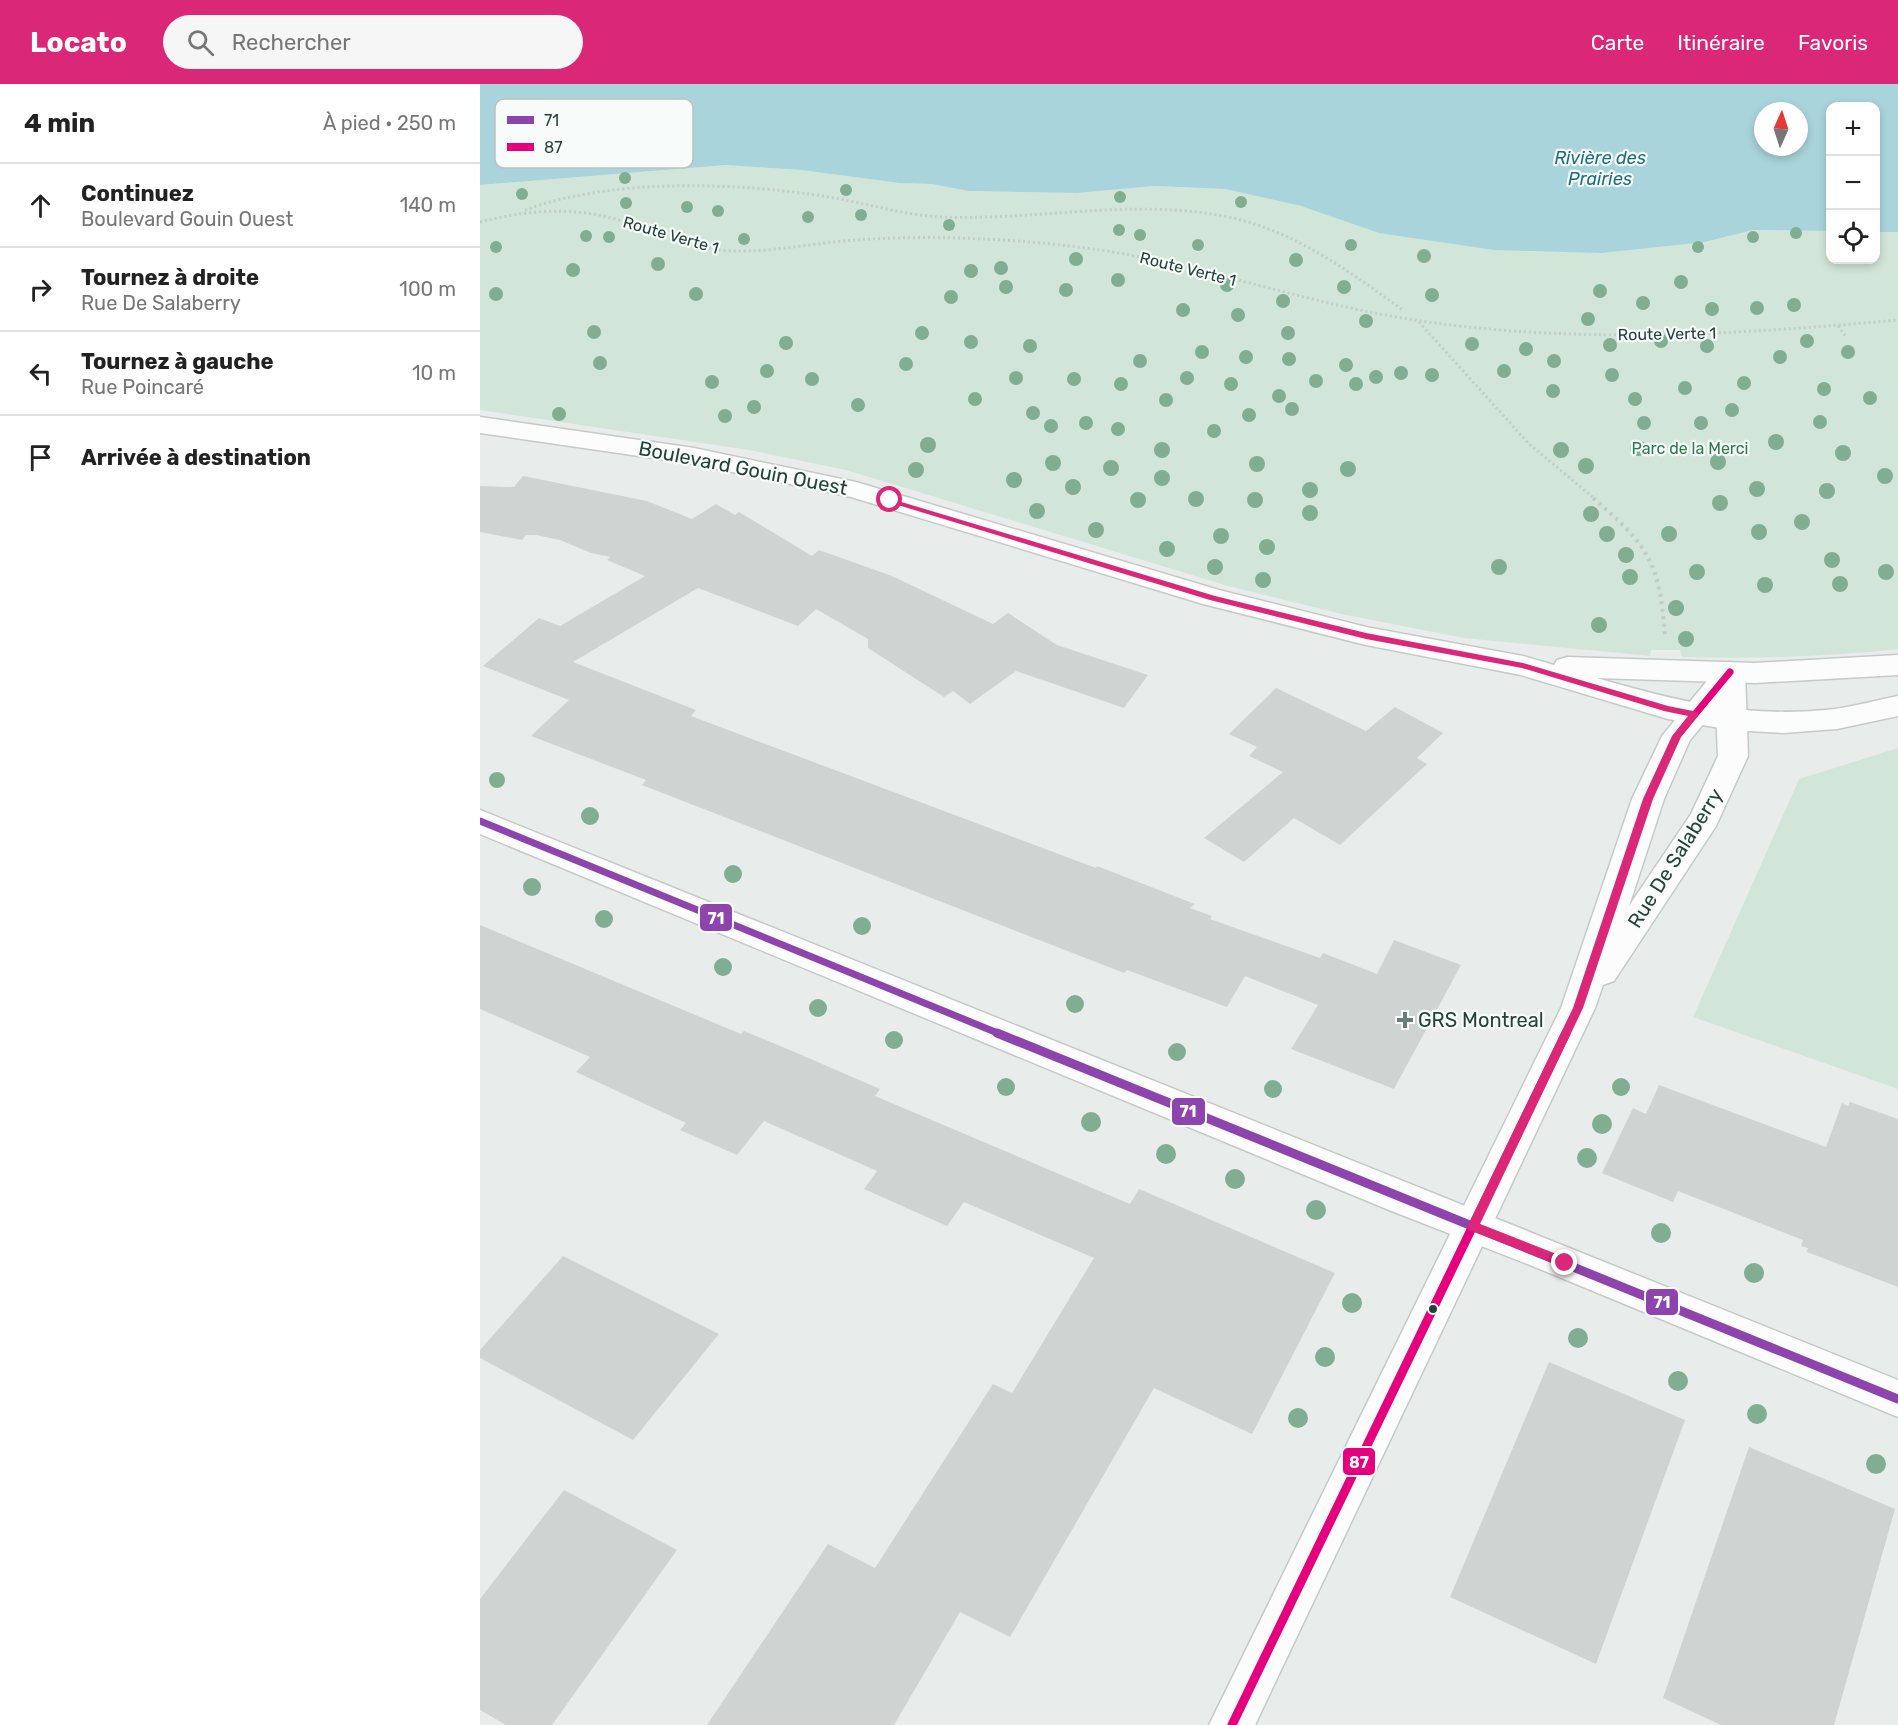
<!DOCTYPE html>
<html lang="fr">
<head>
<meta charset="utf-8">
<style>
  :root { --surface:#fff; --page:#f6f6f6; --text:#222; --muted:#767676; --line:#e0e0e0; --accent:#db2777 }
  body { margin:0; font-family:Rubik,sans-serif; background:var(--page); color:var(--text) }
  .controls { position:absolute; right:18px; top:18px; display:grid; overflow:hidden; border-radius:12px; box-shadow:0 3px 9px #0003 }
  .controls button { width:54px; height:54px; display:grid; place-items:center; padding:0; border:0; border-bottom:2px solid var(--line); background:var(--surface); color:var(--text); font:30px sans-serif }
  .compass { position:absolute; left:1274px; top:18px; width:54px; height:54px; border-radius:50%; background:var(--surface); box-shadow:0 3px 9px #0003; rotate:3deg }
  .stop { position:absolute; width:18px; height:18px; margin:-14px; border:4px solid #db2777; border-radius:50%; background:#fff }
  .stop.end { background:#db2777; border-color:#fff; box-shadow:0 2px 6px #0008 }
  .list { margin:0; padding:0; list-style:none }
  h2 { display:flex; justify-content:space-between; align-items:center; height:78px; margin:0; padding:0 24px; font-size:26px }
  h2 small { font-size:20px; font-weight:400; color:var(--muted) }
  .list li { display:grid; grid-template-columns:39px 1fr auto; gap:18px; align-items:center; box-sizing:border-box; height:84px; padding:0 24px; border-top:2px solid var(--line) }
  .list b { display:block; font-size:22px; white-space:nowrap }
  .list p { margin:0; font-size:20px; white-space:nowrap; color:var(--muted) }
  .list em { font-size:20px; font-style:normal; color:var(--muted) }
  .icon { flex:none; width:33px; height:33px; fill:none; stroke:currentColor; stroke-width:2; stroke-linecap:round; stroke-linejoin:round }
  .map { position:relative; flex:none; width:1418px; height:1641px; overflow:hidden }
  header { display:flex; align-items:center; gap:36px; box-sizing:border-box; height:84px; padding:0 30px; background:var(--accent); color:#fff }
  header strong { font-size:28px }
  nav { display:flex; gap:33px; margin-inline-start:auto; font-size:21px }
  .search { width:420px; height:54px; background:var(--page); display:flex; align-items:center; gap:15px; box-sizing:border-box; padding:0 21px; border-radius:33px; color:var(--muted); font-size:22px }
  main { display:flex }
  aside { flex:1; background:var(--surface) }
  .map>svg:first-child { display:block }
  .green { fill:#d1e6d8 }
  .water { fill:#a9d4db; fill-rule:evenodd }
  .building { fill:#cfd4d2 }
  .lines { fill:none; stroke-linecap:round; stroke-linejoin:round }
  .minor-casing { stroke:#c5cac8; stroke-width:3 }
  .tertiary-casing { stroke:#c5cac8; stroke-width:3 }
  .secondary-casing { stroke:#c3cbc8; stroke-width:3 }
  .path-far1 { stroke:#c3ccca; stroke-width:3; stroke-dasharray:2 3; stroke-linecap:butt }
  .path { stroke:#c3ccca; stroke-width:4; stroke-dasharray:3 4.5; stroke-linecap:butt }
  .minor { fill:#fcfcfc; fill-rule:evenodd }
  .tertiary { fill:#fcfcfc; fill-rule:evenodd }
  .secondary { fill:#fcfcfc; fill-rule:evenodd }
  .bus-1-far1-casing { stroke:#f7fbf9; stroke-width:11 }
  .bus-1-casing { stroke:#f7fbf9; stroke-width:14 }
  .bus-2-far1-casing { stroke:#f7fbf9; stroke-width:11 }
  .bus-2-casing { stroke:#f7fbf9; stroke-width:14 }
  .bus-1-far1 { stroke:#8e44ad; stroke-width:7 }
  .bus-1 { stroke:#8e44ad; stroke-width:9 }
  .bus-2-far1 { stroke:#e5007d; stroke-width:7 }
  .bus-2 { stroke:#e5007d; stroke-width:9 }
  .tree { fill:#81ae93 }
  .route { fill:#db2777 }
  .poi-dot { fill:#697e78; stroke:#f7fbf9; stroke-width:2 }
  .bus-dot { fill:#24423a; stroke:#f7fbf9; stroke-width:2 }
  .labels { text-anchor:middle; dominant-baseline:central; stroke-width:4.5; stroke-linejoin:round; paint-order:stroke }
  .far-street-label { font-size:16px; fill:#24423a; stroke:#f7fbf9 }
  .far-park-label { font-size:16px; fill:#2d7a4b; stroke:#f7fbf9 }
  .far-water-label { font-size:18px; font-style:italic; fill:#1c6f80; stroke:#f7fbf9 }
  .street-label { font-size:20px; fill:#24423a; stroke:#f7fbf9 }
  .poi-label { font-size:20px; fill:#24423a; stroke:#f7fbf9; text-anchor:start }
  .key { fill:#f7fbf9; stroke:#b8c4c0; stroke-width:1.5 }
  .key-label { font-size:16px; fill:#24423a }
  .line-badge { stroke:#f7fbf9; stroke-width:2 }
  .badge-label { font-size:16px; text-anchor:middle; font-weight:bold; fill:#fff }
</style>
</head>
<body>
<header>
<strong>Locato</strong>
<div class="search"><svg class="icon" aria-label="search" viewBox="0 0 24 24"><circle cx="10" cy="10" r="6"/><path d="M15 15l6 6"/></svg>Rechercher</div>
<nav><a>Carte</a><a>Itinéraire</a><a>Favoris</a></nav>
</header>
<main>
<aside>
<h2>4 min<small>À pied · 250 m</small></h2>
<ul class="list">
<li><svg class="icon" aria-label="ahead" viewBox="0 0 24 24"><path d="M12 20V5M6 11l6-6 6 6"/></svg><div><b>Continuez</b><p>Boulevard Gouin Ouest</p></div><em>140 m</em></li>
<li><svg class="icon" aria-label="right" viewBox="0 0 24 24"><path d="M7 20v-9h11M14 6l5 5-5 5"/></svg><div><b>Tournez à droite</b><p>Rue De Salaberry</p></div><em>100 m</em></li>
<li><svg class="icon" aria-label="left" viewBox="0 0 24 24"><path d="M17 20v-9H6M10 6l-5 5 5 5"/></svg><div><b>Tournez à gauche</b><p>Rue Poincaré</p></div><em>10 m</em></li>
<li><svg class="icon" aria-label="arrive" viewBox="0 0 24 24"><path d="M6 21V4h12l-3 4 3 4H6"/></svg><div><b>Arrivée à destination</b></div></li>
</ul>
</aside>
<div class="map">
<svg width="1418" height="1641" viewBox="0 0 1418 1641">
  <rect width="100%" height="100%" fill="#e8edeb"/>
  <path class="green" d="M 246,81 L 321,86 L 419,99 L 452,100 L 488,107 L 597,109 L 674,102 L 745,105 L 821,122 L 1225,158 L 1272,146 L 1350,147 L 1350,176 L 1396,176 L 1396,148 L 1418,148 L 1418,565 C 1347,573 1274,575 1202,573 L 1200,566 L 1171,566 L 1170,572 L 984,554 L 866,531 L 748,502 L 366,386 L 269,366 L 0,326 L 0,101 Z
    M 1418,664 L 1418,1005 L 1213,933 L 1319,695 Z"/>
  <path class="water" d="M 0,0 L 1418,0 L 1418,148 L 1396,148 L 1396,22 L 1350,22 L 1350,147 L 1273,146 L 1225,158 L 1121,169 L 1014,166 L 899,149 L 821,122 L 745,105 L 674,102 L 597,109 L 488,107 L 452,100 L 419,99 L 321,86 L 246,81 L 0,101 ZM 1283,27 L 1319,27 L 1319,63 L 1283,63 Z"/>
  <path class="building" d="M 43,392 L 167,417 L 212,435 L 236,420 L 255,431 L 259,428 L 332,472 L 339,466 L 412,492 L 513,540 L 528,529 L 577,561 L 668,591 L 644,624 L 536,587 L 490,620 L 473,607 L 464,613 L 388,564 L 388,555 L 336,525 L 318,542 L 218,504 L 93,578 L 216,626 L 211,632 L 616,784 L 617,782 L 715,820 L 710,824 L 732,832 L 730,835 L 840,874 L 843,869 L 897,890 L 914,856 L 981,881 L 914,1005 L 811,965 L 838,921 L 765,892 L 747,923 L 647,886 L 644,889 L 162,701 L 166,696 L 51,652 L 89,616 L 3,582 L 59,534 L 80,542 L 165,492 L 127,476 L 130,473 L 111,469 L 80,456 L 56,451 L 46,451 L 42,456 L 0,448 L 0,402 L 34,403 Z
    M 796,604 L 886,647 L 915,623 L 963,649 L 937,674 L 947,680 L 860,761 L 814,734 L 764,778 L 724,754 L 803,688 L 769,672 L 777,663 L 749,650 Z
    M 0,841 L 261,950 L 264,947 L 310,966 L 400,1005 L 395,1012 L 650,1120 L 659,1105 L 855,1189 L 772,1350 L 674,1304 L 530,1553 L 480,1528 L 414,1641 L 227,1641 L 348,1460 L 395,1484 L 513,1300 L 532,1309 L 614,1174 L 484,1118 L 467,1142 L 384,1105 L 397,1087 L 284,1037 L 257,1071 L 200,1046 L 206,1039 L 96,988 L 110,973 L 0,925 Z
    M 1179,1001 L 1346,1063 L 1362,1019 L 1368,1022 L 1370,1018 L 1418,1035 L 1418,1203 L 1327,1168 L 1328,1164 L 1321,1162 L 1323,1156 L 1198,1107 L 1193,1118 L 1122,1089 L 1153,1024 L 1166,1030 Z
    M 83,1172 L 239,1250 L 153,1356 L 0,1274 L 0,1266 Z
    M 1069,1278 L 1205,1336 L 1116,1580 L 970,1513 Z
    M 1269,1363 L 1415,1425 L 1354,1641 L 1241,1641 L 1183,1614 Z
    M 84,1406 L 197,1466 L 72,1641 L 26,1641 L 0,1626 L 0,1515 Z"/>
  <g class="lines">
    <defs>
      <path id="minor" d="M 0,726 L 1418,1296 L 1418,1333 L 1050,1181 L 909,1126 L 0,750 Z"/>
      <path id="tertiary" d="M 0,333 L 214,364 L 376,398 L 739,506 L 886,543 L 1043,572 L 1074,581 L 1077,576 L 1087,573 L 1275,579 L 1418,571 L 1418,591 L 1275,599 L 1117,594 C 1199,618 1269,635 1355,625 C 1376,622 1397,616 1418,612 L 1418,632 L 1357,645 L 1303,649 L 1251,646 L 1188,635 L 1041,591 L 886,561 L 723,520 L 371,413 L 214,380 L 0,349 Z"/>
      <path id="secondary" d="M 1250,578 L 1260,581 L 1265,588 L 1268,672 L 1236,742 L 1134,897 L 1123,901 L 1115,924 L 775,1641 L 729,1641 L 1081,924 L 1152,715 L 1182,652 L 1240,581 ZM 1236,625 L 1238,672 L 1211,730 L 1149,822 L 1184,715 L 1210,656 Z"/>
    </defs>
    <use href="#minor" class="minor-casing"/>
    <use href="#tertiary" class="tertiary-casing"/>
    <use href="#secondary" class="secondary-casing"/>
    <path class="path-far1" d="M 45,126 C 131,94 258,98 348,113 C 386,119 423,131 461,133 C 559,137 660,112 757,135 C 819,150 873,190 924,227
      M 0,138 C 47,126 95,122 142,137 C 179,148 214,166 253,167 C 294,168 334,159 375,156 C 449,151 525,154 598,163 C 708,176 813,216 922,234 C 1086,261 1253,251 1418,236
      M 939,238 L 1049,360 L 1115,415
      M 1358,242 L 1366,253"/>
    <path class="path" d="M 1113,414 C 1168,461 1180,479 1185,552"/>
    <use href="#minor" class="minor"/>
    <use href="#tertiary" class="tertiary"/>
    <use href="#secondary" class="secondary"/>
    <defs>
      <path id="bus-1-far1" d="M 0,737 L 520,950"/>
      <path id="bus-1" d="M 517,949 L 1418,1315"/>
      <path id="bus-2-far1" d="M 1085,950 L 1098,924 L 1168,715 L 1197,652 L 1250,588"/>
      <path id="bus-2" d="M 752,1641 L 1086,949"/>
    </defs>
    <use href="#bus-1-far1" class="bus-1-far1-casing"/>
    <use href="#bus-1" class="bus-1-casing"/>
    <use href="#bus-2-far1" class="bus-2-far1-casing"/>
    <use href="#bus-2" class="bus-2-casing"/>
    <use href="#bus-1-far1" class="bus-1-far1"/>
    <use href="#bus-1" class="bus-1"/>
    <use href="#bus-2-far1" class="bus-2-far1"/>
    <use href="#bus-2" class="bus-2"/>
  </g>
  <g class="tree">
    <circle cx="145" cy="94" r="6"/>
    <circle cx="366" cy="106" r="6"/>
    <circle cx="42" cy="110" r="6"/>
    <circle cx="640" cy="113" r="6"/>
    <circle cx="761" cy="118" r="6"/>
    <circle cx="146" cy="119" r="6"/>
    <circle cx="207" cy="123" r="6"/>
    <circle cx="238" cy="127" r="6"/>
    <circle cx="381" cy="131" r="6"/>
    <circle cx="328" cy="133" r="6"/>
    <circle cx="469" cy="141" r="6"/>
    <circle cx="639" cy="146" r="6"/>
    <circle cx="1316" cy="149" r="6"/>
    <circle cx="660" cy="151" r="6"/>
    <circle cx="106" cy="152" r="6"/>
    <circle cx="129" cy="153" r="6"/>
    <circle cx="1273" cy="153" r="6"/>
    <circle cx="264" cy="155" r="6"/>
    <circle cx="718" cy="161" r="6"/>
    <circle cx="871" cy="161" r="6"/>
    <circle cx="16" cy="163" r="6"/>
    <circle cx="1218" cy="163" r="6"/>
    <circle cx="944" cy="172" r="7"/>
    <circle cx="596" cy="175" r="7"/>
    <circle cx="816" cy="176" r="7"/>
    <circle cx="178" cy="180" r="7"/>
    <circle cx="521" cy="184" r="7"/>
    <circle cx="93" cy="186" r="7"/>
    <circle cx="491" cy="187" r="7"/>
    <circle cx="638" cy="196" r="7"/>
    <circle cx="1201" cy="198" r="7"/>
    <circle cx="747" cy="201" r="7"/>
    <circle cx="526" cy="203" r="7"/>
    <circle cx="864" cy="203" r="7"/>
    <circle cx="586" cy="206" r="7"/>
    <circle cx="1120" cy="207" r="7"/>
    <circle cx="16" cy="210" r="7"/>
    <circle cx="216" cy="210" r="7"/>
    <circle cx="952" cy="211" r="7"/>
    <circle cx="471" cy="213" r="7"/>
    <circle cx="803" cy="217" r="7"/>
    <circle cx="1163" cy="219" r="7"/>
    <circle cx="1314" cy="221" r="7"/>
    <circle cx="1277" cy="224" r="7"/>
    <circle cx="1232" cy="225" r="7"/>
    <circle cx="703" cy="226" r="7"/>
    <circle cx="758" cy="231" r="7"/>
    <circle cx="1108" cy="235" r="7"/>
    <circle cx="886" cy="237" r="7"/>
    <circle cx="114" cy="248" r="7"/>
    <circle cx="442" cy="249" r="7"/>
    <circle cx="808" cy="249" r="7"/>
    <circle cx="1181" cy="257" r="7"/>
    <circle cx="1327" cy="257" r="7"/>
    <circle cx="491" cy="258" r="7"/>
    <circle cx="306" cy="259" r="7"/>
    <circle cx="992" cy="260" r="7"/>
    <circle cx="1130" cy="261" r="7"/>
    <circle cx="550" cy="262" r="7"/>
    <circle cx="1227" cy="262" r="7"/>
    <circle cx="1046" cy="265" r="7"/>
    <circle cx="722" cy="268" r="7"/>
    <circle cx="1368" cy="268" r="7"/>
    <circle cx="766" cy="273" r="7"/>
    <circle cx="1300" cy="273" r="7"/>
    <circle cx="809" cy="275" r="7"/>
    <circle cx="660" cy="277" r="7"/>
    <circle cx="1074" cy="277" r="7"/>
    <circle cx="120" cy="279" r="7"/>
    <circle cx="426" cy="280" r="7"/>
    <circle cx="866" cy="281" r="7"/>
    <circle cx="287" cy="287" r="7"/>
    <circle cx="1024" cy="287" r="7"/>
    <circle cx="921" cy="289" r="7"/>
    <circle cx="952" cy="291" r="7"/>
    <circle cx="1132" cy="291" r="7"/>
    <circle cx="896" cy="293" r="7"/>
    <circle cx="536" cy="294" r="7"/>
    <circle cx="707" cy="294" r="7"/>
    <circle cx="332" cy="295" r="7"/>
    <circle cx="594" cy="295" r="7"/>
    <circle cx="836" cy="297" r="7"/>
    <circle cx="232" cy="298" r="7"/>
    <circle cx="1264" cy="299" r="7"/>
    <circle cx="641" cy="300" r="7"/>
    <circle cx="751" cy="300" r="7"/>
    <circle cx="876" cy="300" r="7"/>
    <circle cx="1205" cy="304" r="7"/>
    <circle cx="1344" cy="305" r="7"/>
    <circle cx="1073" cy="307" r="7"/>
    <circle cx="799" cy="312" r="7"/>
    <circle cx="1390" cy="314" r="7"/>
    <circle cx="495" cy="315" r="7"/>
    <circle cx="1155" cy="315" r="7"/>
    <circle cx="686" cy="316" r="7"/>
    <circle cx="378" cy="321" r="7"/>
    <circle cx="274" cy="323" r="7"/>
    <circle cx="812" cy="325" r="7"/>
    <circle cx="1252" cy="326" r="7"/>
    <circle cx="553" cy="329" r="7"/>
    <circle cx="79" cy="330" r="7"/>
    <circle cx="769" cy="331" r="7"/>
    <circle cx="245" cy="332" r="7"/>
    <circle cx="1340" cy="338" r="7"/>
    <circle cx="606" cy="339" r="7"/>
    <circle cx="1164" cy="339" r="7"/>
    <circle cx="1221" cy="339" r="7"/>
    <circle cx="571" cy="342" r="7"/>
    <circle cx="638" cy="345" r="7"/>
    <circle cx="734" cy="347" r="7"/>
    <circle cx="1296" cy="358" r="8"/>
    <circle cx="448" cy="361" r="8"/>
    <circle cx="1158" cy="364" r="8"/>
    <circle cx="682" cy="366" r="8"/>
    <circle cx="1081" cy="366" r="8"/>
    <circle cx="1363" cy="369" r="8"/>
    <circle cx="1238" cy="378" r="8"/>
    <circle cx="573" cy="379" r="8"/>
    <circle cx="777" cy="380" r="8"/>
    <circle cx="1106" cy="382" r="8"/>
    <circle cx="631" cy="384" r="8"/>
    <circle cx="868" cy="385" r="8"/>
    <circle cx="436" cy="386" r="8"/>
    <circle cx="1405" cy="392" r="8"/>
    <circle cx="682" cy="394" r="8"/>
    <circle cx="534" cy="396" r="8"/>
    <circle cx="593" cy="403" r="8"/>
    <circle cx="1277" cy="405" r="8"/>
    <circle cx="830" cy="406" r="8"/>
    <circle cx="1347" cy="407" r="8"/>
    <circle cx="716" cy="415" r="8"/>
    <circle cx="658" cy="416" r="8"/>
    <circle cx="775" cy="416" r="8"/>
    <circle cx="1240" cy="419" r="8"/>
    <circle cx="557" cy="427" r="8"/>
    <circle cx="830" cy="429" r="8"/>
    <circle cx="1111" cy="430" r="8"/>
    <circle cx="1322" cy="438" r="8"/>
    <circle cx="616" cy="446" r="8"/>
    <circle cx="1279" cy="448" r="8"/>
    <circle cx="1127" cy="450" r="8"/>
    <circle cx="1189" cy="450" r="8"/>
    <circle cx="741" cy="452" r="8"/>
    <circle cx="787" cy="463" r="8"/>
    <circle cx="687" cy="465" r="8"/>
    <circle cx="1146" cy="471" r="8"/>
    <circle cx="1352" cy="476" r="8"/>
    <circle cx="735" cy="483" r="8"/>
    <circle cx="1019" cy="483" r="8"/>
    <circle cx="1217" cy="488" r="8"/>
    <circle cx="1406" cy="488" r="8"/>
    <circle cx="1150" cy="493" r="8"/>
    <circle cx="783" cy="496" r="8"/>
    <circle cx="1360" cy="500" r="8"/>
    <circle cx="1285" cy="501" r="8"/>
    <circle cx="1196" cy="524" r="8"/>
    <circle cx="1119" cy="541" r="8"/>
    <circle cx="1206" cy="555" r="8"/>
    <circle cx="17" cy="696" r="8"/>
    <circle cx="110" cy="732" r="9"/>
    <circle cx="253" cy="790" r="9"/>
    <circle cx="52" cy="803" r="9"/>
    <circle cx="124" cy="835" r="9"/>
    <circle cx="382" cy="842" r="9"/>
    <circle cx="243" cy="883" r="9"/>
    <circle cx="595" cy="920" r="9"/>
    <circle cx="338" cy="924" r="9"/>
    <circle cx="414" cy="956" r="9"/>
    <circle cx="697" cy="968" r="9"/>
    <circle cx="526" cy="1003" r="9"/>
    <circle cx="1141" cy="1003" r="9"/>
    <circle cx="793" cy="1005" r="9"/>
    <circle cx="611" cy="1038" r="10"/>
    <circle cx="1122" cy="1040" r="10"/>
    <circle cx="686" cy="1070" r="10"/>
    <circle cx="1107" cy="1074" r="10"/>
    <circle cx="755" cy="1095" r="10"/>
    <circle cx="836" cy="1126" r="10"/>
    <circle cx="1181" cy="1149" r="10"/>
    <circle cx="1274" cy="1189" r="10"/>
    <circle cx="872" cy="1219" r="10"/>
    <circle cx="1098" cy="1254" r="10"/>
    <circle cx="845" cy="1273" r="10"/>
    <circle cx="1198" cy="1297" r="10"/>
    <circle cx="1277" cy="1330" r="10"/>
    <circle cx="818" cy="1334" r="10"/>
    <circle cx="1396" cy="1380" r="10"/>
  </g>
  <path class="route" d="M 408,414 L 735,512 L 886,549 L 1043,579 L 1188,622 L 1218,628 L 1218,632 L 1201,653 L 1173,715 L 1103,924 L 1000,1140 L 1089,1175 L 1089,1182 L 1081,1182 L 989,1146 L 987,1143 L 1093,924 L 1163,715 L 1192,652 L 1208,632 L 1184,627 L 1042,584 L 886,555 L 730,516 L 408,418 Z"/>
  <path class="poi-dot" d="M922 927h6v6h6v6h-6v6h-6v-6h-6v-6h6z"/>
  <circle class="bus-dot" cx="953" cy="1225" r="5"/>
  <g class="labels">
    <g class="far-street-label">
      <text transform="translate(191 151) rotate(16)">Route Verte 1</text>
      <text transform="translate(708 185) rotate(14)">Route Verte 1</text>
      <text transform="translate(1187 250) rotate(-1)">Route Verte 1</text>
    </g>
    <g class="far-park-label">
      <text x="1210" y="364">Parc de la Merci</text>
    </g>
    <g class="far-water-label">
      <text x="1120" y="74">Rivière des<tspan x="1120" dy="21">Prairies</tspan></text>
    </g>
    <g class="street-label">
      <text transform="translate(263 384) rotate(11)">Boulevard Gouin Ouest</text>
      <text transform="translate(1195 774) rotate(-58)">Rue De Salaberry</text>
    </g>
    <g class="poi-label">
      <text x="938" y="936">GRS Montreal</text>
    </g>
  </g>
  <rect x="15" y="15" width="198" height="69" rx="9" class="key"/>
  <rect x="27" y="32" width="27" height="8" fill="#8e44ad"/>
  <rect x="27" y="59" width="27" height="8" fill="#e5007d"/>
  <g class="key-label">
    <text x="64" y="42">71</text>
    <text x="64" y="69">87</text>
  </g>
  <g class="line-badge">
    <rect x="219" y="819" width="34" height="29" rx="6" fill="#8e44ad"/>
    <rect x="691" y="1013" width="35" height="29" rx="6" fill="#8e44ad"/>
    <rect x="1165" y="1204" width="34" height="28" rx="6" fill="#8e44ad"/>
    <rect x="862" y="1363" width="34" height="29" rx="6" fill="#e5007d"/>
  </g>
  <g class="badge-label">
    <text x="236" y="840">71</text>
    <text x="708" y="1033">71</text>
    <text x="1182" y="1224">71</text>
    <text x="879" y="1384">87</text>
  </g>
</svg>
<div class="controls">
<button>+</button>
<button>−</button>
<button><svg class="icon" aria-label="locate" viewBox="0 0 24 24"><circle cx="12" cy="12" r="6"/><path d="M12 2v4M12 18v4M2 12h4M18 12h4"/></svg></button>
</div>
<svg class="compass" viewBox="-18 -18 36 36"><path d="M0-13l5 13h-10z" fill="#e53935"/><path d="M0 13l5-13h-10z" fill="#767676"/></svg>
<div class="stop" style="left:410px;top:416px"></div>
<div class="stop end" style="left:1085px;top:1179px"></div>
</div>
</main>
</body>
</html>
